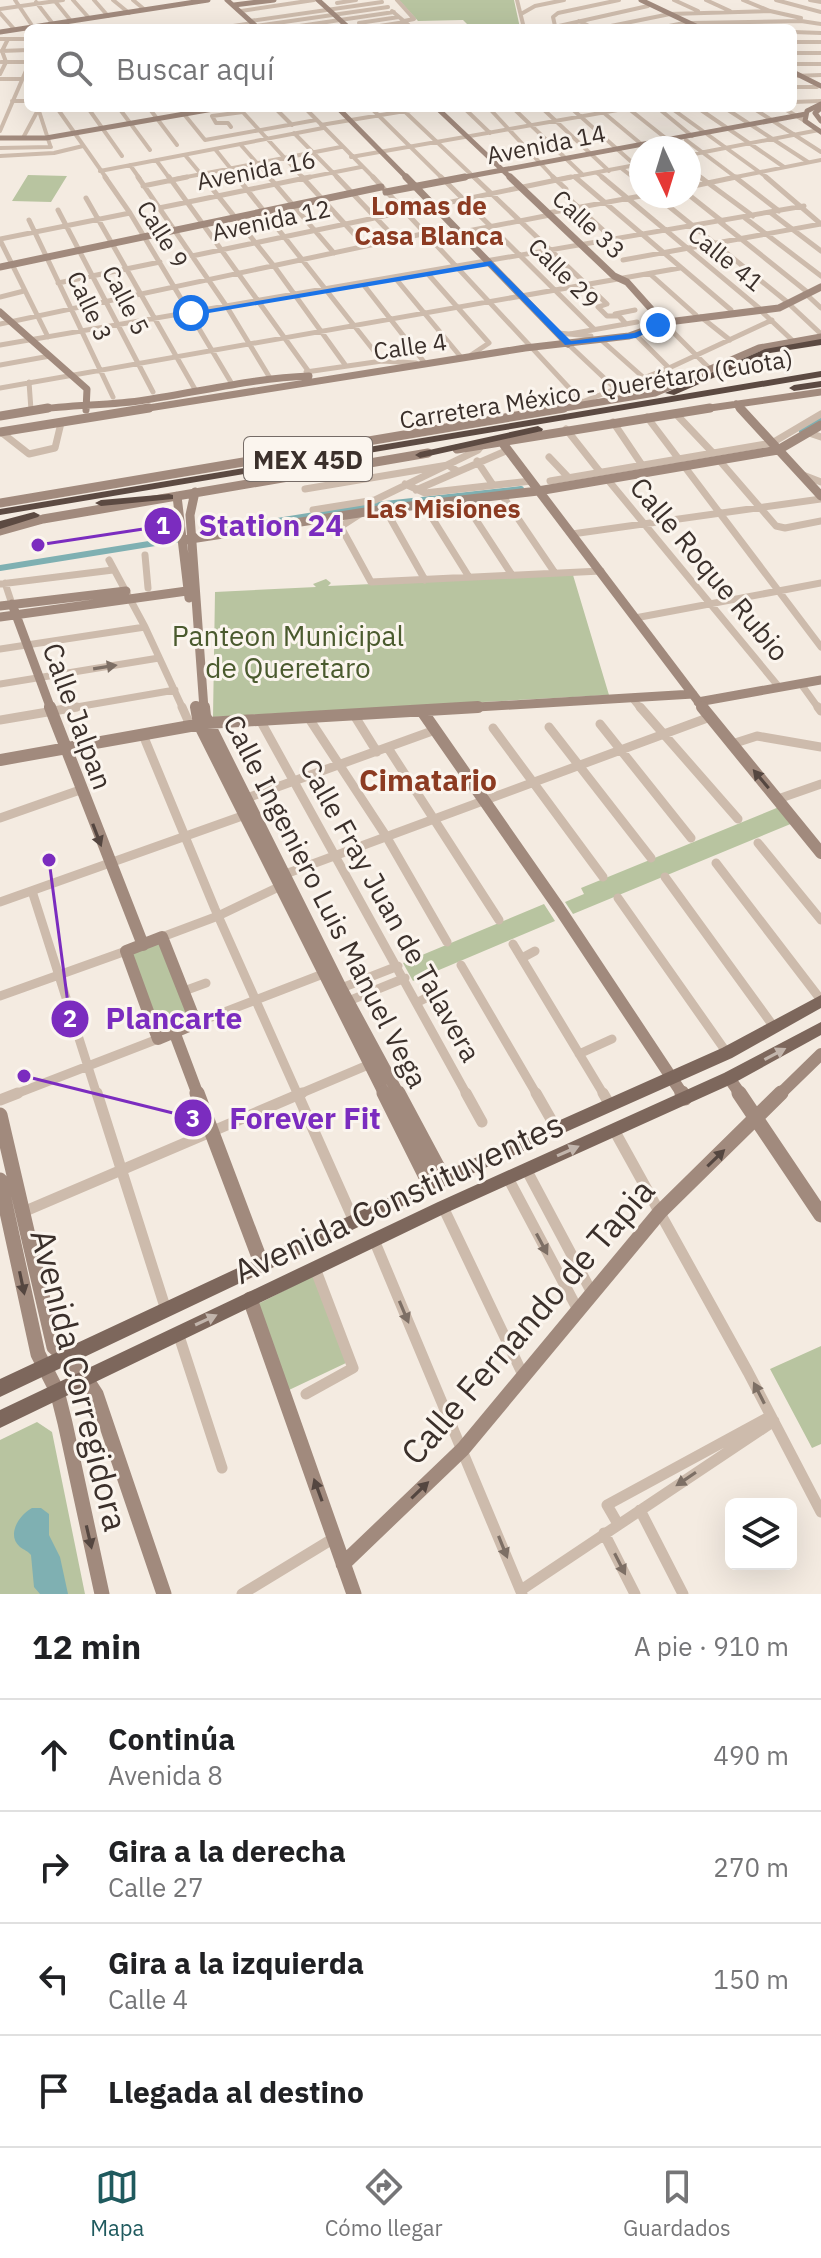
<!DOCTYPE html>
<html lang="es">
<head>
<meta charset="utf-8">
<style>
  :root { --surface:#fff; --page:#f2f2f2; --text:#202124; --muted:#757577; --line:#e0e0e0; --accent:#1f5a5e }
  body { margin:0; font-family:"IBM Plex Sans",sans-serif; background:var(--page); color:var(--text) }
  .controls { position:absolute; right:24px; bottom:24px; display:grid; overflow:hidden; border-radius:12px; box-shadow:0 8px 32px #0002 }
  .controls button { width:72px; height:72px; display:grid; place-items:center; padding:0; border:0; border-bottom:2px solid var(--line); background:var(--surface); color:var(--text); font:40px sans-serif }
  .compass { position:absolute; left:629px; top:136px; width:72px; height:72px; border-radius:50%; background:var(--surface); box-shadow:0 8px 32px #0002; rotate:176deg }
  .stop { position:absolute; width:24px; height:24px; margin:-18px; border:6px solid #1a73e8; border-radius:50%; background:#fff }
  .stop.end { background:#1a73e8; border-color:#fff; box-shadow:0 2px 8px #0008 }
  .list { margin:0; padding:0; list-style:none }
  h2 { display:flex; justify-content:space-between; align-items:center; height:104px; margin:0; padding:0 32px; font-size:34px }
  h2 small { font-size:26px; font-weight:400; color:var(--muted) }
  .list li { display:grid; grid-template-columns:52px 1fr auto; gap:24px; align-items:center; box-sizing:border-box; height:112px; padding:0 32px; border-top:2px solid var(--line) }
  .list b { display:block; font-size:30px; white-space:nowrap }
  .list p { margin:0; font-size:26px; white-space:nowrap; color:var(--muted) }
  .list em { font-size:26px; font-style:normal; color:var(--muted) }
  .icon { flex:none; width:44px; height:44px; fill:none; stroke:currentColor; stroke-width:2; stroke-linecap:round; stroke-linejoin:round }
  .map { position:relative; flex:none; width:821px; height:1594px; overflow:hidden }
  .search { position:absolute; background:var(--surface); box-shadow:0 8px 32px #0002; left:24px; right:24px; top:24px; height:88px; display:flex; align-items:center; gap:20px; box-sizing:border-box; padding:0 28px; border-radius:12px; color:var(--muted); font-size:30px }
  .sheet { height:552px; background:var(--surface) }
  nav { display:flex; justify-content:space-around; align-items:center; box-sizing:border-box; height:112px; border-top:2px solid var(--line); background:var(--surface); font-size:22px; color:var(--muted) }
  nav a { display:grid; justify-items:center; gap:4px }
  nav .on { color:var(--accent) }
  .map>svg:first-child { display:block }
  .green { fill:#b8c4a0 }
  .water { fill:#7fb0b2 }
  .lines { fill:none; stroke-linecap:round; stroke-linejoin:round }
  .canal { stroke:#7fb0b2; stroke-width:6 }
  .secondary-tunnel { stroke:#cfc6bd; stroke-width:9; stroke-dasharray:9 5; stroke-linecap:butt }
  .street-far4 { stroke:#cdbbac; stroke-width:4 }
  .street-far3 { stroke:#cdbbac; stroke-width:5 }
  .street-far2 { stroke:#cdbbac; stroke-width:7 }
  .street-far1 { stroke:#cdbbac; stroke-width:9 }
  .street { stroke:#cdbbac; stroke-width:11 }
  .secondary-far4 { stroke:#a18a7d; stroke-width:5 }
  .secondary-far3 { stroke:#a18a7d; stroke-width:7 }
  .secondary-far2 { stroke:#a18a7d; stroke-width:9 }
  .secondary-far1 { stroke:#a18a7d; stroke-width:12 }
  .secondary { stroke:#a18a7d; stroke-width:15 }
  .primary { fill:#7d675c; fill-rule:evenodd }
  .highway { fill:#5c4a42; fill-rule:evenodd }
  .oneway { fill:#7d6f65 }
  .oneway2 { fill:#544640 }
  .oneway3 { fill:#c2b5ac }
  .route { fill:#1a73e8 }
  .labels { text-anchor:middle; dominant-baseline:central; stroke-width:6; stroke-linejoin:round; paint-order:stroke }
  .far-street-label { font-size:24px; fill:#3b302b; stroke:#fbf5ee }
  .far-neighbourhood-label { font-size:26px; font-weight:bold; fill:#8c3b22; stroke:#fbf5ee }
  .shield { fill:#fbf5ee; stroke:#756b66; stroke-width:2 }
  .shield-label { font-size:26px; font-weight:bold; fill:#3b302b }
  .street-label { font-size:28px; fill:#3b302b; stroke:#fbf5ee }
  .park-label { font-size:28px; fill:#4a5a2e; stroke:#fbf5ee }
  .neighbourhood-label { font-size:30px; font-weight:bold; fill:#8c3b22; stroke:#fbf5ee }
  .near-street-label { font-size:34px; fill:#3b302b; stroke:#fbf5ee }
  .leader { fill:none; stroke:#7b2cbf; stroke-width:3 }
  .callout-dot { fill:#7b2cbf; stroke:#fbf5ee; stroke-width:3 }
  .mark-label { font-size:24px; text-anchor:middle; font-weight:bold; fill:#fff }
  .callout-label { font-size:30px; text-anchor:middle; font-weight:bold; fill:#7b2cbf; stroke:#fbf5ee; stroke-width:6; stroke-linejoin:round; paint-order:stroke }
</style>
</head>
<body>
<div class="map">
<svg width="821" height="1594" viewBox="0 0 821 1594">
  <rect width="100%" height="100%" fill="#f4ebe1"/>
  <path class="green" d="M 399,0 L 514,0 L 520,28 L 471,28 L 463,20 L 418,21 Z
    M 28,175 L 67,176 L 51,202 L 12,201 Z
    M 573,575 L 609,695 L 213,717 L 215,592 L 316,587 L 313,584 L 326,579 L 331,583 L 328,586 Z
    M 779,807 L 793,823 L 573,914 L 565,902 L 584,894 L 581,888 Z
    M 544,904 L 555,921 L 413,981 L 403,963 Z
    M 160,941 L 193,1020 L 162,1033 L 131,952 Z
    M 313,1276 L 346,1363 L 289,1390 L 256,1305 Z
    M 821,1346 L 821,1444 L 812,1448 L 770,1369 Z
    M 37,1422 L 52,1432 L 85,1594 L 0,1594 L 0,1440 Z"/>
  <path class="water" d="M 32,1508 L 41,1508 L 49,1514 L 49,1535 L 60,1557 L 68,1594 L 40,1594 L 34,1587 L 31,1555 C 28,1551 24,1550 20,1547 C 6,1535 19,1515 32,1508 Z"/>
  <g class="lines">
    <path class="canal" d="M 802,431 L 821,419
      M 228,529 L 376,505 L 521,489
      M 0,568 L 180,539"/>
    <path class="secondary-tunnel" d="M 347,450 L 353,462"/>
    <path class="street-far4" d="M 15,0 L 33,27
      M 54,0 L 71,21
      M 73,0 L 89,18
      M 94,0 L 108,16
      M 113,0 L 129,13
      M 133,0 L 145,10
      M 397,0 L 414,19 L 404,21
      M 517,0 L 524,28
      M 674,0 L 698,11
      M 706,0 L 730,11
      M 743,0 L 770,11 L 801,18
      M 776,0 L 821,12
      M 810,0 L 821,2
      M 36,2 L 53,24
      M 337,3 L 356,0
      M 0,9 L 63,0
      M 241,11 L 314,0
      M 392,11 L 412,28
      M 0,13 L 15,30
      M 521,14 L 535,6 L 564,0
      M 250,21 L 382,2
      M 579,21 L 593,28
      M 359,23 L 399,17
      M 691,23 L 801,21 L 821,24
      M 256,26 L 388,7
      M 555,26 L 553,17 L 558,13 L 619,0
      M 220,28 L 253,23
      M 286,28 L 394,12
      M 326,28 L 346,25
      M 367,28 L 405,22
      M 550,28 L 648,6
      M 601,28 L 670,14 L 770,11
      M 659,28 L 684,23
      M 793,32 L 821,33
      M 0,39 L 28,39
      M 793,42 L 821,42
      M 1,51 L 28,50
      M 793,53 L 821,53
      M 1,62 L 28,62
      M 793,64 L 821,64
      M 0,74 L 6,62 L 2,51 L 8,39
      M 793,76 L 821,75
      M 0,79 L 23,79
      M 793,87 L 817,87
      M 12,101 L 28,101
      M 793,102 L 821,101
      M 38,108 L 50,145
      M 57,108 L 107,179
      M 88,108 L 122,156
      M 119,108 L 150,150
      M 149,108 L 177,145
      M 179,108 L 205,140 L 316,120
      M 239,108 L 304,179
      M 275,108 L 292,125
      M 305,108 L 375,179
      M 371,108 L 443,179
      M 401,108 L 476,179
      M 464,108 L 490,133
      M 489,108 L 555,179
      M 513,108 L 583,175
      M 542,108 L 609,171
      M 571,108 L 635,165
      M 598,108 L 646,148
      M 658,108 L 692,136
      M 671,108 L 769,179
      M 698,108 L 784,167
      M 725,108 L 808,162
      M 753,108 L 821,152
      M 783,108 L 805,121
      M 490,109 L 508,108
      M 629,109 L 678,148
      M 321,125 L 423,108
      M 231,127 L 228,123 L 216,123 L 212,116 L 243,112
      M 0,131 L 28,66
      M 294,133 L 339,179
      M 23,138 L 38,110
      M 686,140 L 738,179
      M 240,144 L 271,179
      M 0,148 L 51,147
      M 215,149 L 239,179
      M 185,155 L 205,179
      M 689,155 L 819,130
      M 0,156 L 54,153 L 83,146
      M 351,157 L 629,108
      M 156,160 L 170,179
      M 130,165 L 140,179
      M 621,168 L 635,179
      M 689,169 L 703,179
      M 100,171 L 323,128
      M 597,173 L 605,179
      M 575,177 L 578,179
      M 176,179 L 341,147
      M 300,179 L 361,167
      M 561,179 L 641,164
      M 726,179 L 821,160"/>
    <path class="street-far3" d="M 105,177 L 130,213 L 232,384
      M 138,177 L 227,307 L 270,378
      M 169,177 L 309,372
      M 203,177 L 274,266 L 346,366
      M 237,177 L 382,361
      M 269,177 L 334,253
      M 302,177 L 365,246
      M 337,177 L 396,239
      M 373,177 L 585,405
      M 441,177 L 594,329
      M 474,177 L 607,304 L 598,307
      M 553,177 L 566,189 L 565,195 L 615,241
      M 575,177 L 731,310
      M 602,177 L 759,308
      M 633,177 L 641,184
      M 700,177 L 753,216
      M 735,177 L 779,211
      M 766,177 L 821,224
      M 143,186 L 187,177
      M 689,187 L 736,177
      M 689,195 L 723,222
      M 656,196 L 786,301
      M 86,198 L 196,391
      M 159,208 L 310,177
      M 58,210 L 153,392
      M 548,213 L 641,196
      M 771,213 L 821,251
      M 745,218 L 821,276
      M 29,220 L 113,397
      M 720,222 L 806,291
      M 432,238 L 550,215
      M 0,239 L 130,213
      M 0,240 L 48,337
      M 192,256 L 571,177
      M 623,260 L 821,224
      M 428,274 L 489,343 L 471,355
      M 650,274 L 696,315
      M 396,279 L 460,356
      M 58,283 L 160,262
      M 363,284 L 424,362
      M 806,294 L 821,308
      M 0,297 L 24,291
      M 789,304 L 821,334
      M 598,307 L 607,316 L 619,316 L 626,324
      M 760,310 L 792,340
      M 615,314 L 635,310
      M 701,317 L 730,340
      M 661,320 L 711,370
      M 0,324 L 427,233
      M 558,333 L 591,336
      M 570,334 L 637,322
      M 636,335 L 669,368
      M 600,339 L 644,378
      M 568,344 L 619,392
      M 0,345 L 804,206
      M 0,365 L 50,356
      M 306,372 L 382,361 L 416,363
      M 29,382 L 31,410
      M 0,388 L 680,268
      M 582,402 L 669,368 L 772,320"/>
    <path class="street-far2" d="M 676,414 L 713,453
      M 647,417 L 821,647
      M 613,422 L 642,465
      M 566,429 L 600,472
      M 1,432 L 29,454 L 55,448 L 61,423
      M 809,433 L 821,437
      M 549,457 L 568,477
      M 719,460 L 776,526 L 785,528 L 821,521
      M 477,461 L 493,485
      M 803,475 L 821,482
      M 608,480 L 779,687
      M 550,481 L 772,443 L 821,414
      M 405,484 L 425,493 L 531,481
      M 305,489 L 448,465 L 457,471
      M 416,490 L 508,450
      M 502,495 L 555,573
      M 463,500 L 512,575
      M 424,505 L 469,577
      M 385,509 L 425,580
      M 313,510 L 375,500 L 478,450 L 482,445
      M 360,514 L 343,525 L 342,529 L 371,582 L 601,571
      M 572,534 L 821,499
      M 145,555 L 148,588
      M 109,560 L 145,627 L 183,709
      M 5,583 L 12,604
      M 0,584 L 113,570
      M 635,618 L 821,583
      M 0,649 L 145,627
      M 0,684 L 159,658
      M 801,684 L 819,709
      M 632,698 L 641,709
      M 65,709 L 175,690"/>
    <path class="street-far1" d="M 182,707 L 190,725
      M 640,707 L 738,819
      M 818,707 L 821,711
      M 354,715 L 377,752
      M 308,717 L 386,836 L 447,942
      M 0,720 L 77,707
      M 260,720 L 467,1095
      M 600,724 L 691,838
      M 549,727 L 651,858
      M 493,728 L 603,877
      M 143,735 L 215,909 L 298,1095
      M 732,744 L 757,736 L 821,747
      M 388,748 L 499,920
      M 244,799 L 435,730
      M 778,799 L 821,784
      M 0,818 L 80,790
      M 758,843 L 821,920
      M 716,863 L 821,1000
      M 280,876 L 710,717
      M 665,877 L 774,1027
      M 32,891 L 97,1095
      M 618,898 L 727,1053
      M 0,902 L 245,815
      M 162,937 L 218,916 L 285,884
      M 513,944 L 604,1095
      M 522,958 L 535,951
      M 461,965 L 537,1095
      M 339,989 L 398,966
      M 184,991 L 206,983
      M 0,996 L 126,951
      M 346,1002 L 405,978
      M 418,1002 L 432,995
      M 196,1023 L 323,974
      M 579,1054 L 612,1039
      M 13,1095 L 158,1039
      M 297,1095 L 368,1065"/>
    <path class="street" d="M 97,1093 L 166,1310
      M 297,1093 L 354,1221
      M 466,1093 L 482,1122
      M 536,1093 L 556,1128
      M 603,1093 L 610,1105
      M 0,1100 L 18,1093
      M 614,1130 L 748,1372 L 821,1512
      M 526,1169 L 591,1291
      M 508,1178 L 578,1310
      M 443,1207 L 523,1375
      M 23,1212 L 302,1093
      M 374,1240 L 522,1594
      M 178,1333 L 222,1468
      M 306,1394 L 353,1368 L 315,1268
      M 640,1510 L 683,1594
      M 618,1524 L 607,1505 L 771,1416
      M 604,1533 L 635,1594
      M 521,1590 L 774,1421
      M 242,1594 L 334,1538"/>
    <path class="secondary-far4" d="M 227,0 L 258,28
      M 318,0 L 349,28
      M 641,0 L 700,28
      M 234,5 L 274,0
      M 0,32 L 208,0
      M 793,72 L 821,86
      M 821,104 L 807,111 L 805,121 L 821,132
      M 338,108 L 408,179
      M 437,108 L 512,179
      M 821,108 L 815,113 L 821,121
      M 0,138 L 46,138 L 219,108
      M 454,179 L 806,114"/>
    <path class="secondary-far3" d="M 406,177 L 568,344
      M 510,177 L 614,276 L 627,282 L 661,320
      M 386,192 L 465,177
      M 0,267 L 381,187
      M 0,312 L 87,389 L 86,410
      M 736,404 L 742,410
      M 36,410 C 72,404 109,406 145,400 C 200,392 254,378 309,376
      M 136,410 L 525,348 L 629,336 L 668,322 L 779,308 L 821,287
      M 552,410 L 655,393 L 759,348 L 821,337
      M 696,410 L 821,392"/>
    <path class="secondary-far2" d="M 740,408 L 821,496
      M 0,416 L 48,408
      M 0,432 L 149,408
      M 504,445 L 704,709
      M 457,449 L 710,408
      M 195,492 L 190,515 L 204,709
      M 177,496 L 189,598
      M 0,503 L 564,408
      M 0,531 L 43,519 L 428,453
      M 184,540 L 385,509 L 538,491 L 778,450 L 821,425
      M 12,604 L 51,709
      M 0,606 L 126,591
      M 0,617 L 194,590
      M 698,702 L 821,680
      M 444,709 L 693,694"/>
    <path class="secondary-far1" d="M 50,707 L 143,945
      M 196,707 L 199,724 L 385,1095
      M 204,707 L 205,716 L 341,988 L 399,1095
      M 702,707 L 821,853
      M 422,711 L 559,908 L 683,1095
      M 0,760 L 207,723 L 478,707
      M 162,937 L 196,1023 L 158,1039 L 126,951 Z
      M 175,1034 L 198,1095
      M 729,1078 L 741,1095
      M 779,1095 L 821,1054"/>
    <path class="secondary" d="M 197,1093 L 262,1265
      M 384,1093 L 430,1185
      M 398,1093 L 444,1179
      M 682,1093 L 685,1098
      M 739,1093 L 821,1215
      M 0,1115 L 54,1347 L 81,1371 L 96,1394 L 164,1594
      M 0,1180 L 38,1354 L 57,1391 L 65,1423 L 102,1594
      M 250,1299 L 354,1594
      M 343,1564 L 463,1449 L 660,1212 L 781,1093"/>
    <path class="primary" d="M 821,995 L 821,1008 L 732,1058 L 449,1184 L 0,1397 L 0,1379 L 439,1174 L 722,1048 Z
      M 821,1022 L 821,1035 L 734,1083 L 448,1212 L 0,1428 L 0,1410 L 438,1202 L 724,1073 Z"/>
    <path class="highway" d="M 821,339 L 821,345 L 770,353 L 674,395 L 665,393 L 765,349 Z
      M 821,371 L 821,377 L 0,515 L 0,509 Z
      M 821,381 L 821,387 L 794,391 L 789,388 L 794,385 Z
      M 538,426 L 543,429 L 542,431 L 420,458 L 415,455 L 420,452 Z
      M 169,494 L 173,495 L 173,499 L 101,506 L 95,503 L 101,500 Z
      M 34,512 L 40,515 L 38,517 L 0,529 L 0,521 Z"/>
  </g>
  <defs><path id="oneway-solid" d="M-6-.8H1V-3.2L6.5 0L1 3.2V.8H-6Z" transform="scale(2)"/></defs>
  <g class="oneway">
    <use href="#oneway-solid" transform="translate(105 667) rotate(-9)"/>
    <use href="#oneway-solid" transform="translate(542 1244) rotate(62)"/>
    <use href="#oneway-solid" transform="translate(404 1312) rotate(67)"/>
    <use href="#oneway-solid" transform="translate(759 1393) rotate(-117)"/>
    <use href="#oneway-solid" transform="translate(686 1479) rotate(146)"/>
    <use href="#oneway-solid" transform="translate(503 1547) rotate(68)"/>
    <use href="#oneway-solid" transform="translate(620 1564) rotate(63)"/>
  </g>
  <g class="oneway2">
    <use href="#oneway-solid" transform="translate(761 779) rotate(-130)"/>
    <use href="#oneway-solid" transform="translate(97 835) rotate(69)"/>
    <use href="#oneway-solid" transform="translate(716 1158) rotate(-44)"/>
    <use href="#oneway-solid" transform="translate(22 1283) rotate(78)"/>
    <use href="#oneway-solid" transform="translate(318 1490) rotate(-110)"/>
    <use href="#oneway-solid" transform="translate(420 1490) rotate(-44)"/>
    <use href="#oneway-solid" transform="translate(89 1537) rotate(77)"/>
  </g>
  <g class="oneway3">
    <use href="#oneway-solid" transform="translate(775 1054) rotate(-28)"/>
    <use href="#oneway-solid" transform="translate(568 1151) rotate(-24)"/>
    <use href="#oneway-solid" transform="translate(206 1320) rotate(-25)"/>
  </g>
  <path class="route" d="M 491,261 L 571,341 L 634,333 L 658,323 L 662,325 L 636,338 L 565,345 L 489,266 L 191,316 L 187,313 Z"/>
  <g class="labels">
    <g class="far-street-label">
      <text transform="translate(546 144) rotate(-11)">Avenida 14</text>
      <text transform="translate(256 170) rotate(-11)">Avenida 16</text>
      <text transform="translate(271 220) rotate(-12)">Avenida 12</text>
      <text transform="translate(589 224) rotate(43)">Calle 33</text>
      <text transform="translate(163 234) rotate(58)">Calle 9</text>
      <text transform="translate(726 258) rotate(39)">Calle 41</text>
      <text transform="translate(564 273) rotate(45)">Calle 29</text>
      <text transform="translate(126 300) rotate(63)">Calle 5</text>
      <text transform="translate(90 306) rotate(65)">Calle 3</text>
      <text transform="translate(410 346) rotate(-8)">Calle 4</text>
      <text transform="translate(596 389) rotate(-9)">Carretera México - Querétaro (Cuota)</text>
    </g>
    <g class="far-neighbourhood-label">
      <text x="429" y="205">Lomas de<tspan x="429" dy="30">Casa Blanca</tspan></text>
      <text x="443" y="508">Las Misiones</text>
    </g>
    <rect class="shield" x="244" y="437" width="128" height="44" rx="6"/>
    <g class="shield-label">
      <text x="308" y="459">MEX 45D</text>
    </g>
    <g class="street-label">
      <text transform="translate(710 569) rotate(50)">Calle Roque Rubio</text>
      <text transform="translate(78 716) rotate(70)">Calle Jalpan</text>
      <text transform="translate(326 901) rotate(63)">Calle Ingeniero Luis Manuel Vega</text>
      <text transform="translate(391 910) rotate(61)">Calle Fray Juan de Talavera</text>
    </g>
    <g class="park-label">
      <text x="288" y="635">Panteon Municipal<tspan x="288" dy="32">de Queretaro</tspan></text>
    </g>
    <g class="neighbourhood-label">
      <text x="428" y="779">Cimatario</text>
    </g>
    <g class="near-street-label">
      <text transform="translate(398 1197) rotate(-25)">Avenida Constituyentes</text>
      <text transform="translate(527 1321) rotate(-49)">Calle Fernando de Tapia</text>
      <text transform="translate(80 1380) rotate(76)">Avenida Corregidora</text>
    </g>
  </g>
  <path class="leader" d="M38 545L163 526M49 860L70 1019M24 1076L193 1118"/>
  <g class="callout-dot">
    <circle cx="38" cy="545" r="8"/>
    <circle cx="49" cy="860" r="8"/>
    <circle cx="24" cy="1076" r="8"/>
    <circle cx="163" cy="526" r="20"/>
    <circle cx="70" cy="1019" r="20"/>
    <circle cx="193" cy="1118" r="20"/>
  </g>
  <g class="mark-label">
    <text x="163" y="534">1</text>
    <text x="70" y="1027">2</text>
    <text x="193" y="1127">3</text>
  </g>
  <g class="callout-label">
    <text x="271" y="536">Station 24</text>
    <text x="174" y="1029">Plancarte</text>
    <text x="305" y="1129">Forever Fit</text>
  </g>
</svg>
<div class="controls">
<button><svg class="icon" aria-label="layers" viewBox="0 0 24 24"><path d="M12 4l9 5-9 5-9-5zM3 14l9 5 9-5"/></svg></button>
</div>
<svg class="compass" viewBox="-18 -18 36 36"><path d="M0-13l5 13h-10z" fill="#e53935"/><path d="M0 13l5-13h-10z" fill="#757577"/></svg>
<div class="stop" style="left:191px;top:313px"></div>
<div class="stop end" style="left:658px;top:325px"></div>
<div class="search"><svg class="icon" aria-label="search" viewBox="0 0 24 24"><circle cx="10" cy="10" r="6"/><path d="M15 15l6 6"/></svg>Buscar aquí</div>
</div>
<section class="sheet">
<h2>12 min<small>A pie · 910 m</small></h2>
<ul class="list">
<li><svg class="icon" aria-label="ahead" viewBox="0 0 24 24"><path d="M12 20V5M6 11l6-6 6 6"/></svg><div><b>Continúa</b><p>Avenida 8</p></div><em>490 m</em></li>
<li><svg class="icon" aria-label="right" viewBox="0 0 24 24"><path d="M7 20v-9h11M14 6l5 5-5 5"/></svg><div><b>Gira a la derecha</b><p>Calle 27</p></div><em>270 m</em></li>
<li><svg class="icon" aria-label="left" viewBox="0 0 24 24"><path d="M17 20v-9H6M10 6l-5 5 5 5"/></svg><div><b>Gira a la izquierda</b><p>Calle 4</p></div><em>150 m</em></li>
<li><svg class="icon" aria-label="arrive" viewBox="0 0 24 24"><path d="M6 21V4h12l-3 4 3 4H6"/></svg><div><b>Llegada al destino</b></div></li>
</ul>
</section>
<nav>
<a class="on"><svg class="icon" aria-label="map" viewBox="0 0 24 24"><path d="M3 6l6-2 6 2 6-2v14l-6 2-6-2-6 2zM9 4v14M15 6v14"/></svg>Mapa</a>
<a><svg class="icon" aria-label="directions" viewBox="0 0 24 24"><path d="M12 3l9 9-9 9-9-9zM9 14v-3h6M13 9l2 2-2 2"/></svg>Cómo llegar</a>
<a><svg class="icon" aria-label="saved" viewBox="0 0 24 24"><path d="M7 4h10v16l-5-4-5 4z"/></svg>Guardados</a>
</nav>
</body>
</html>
